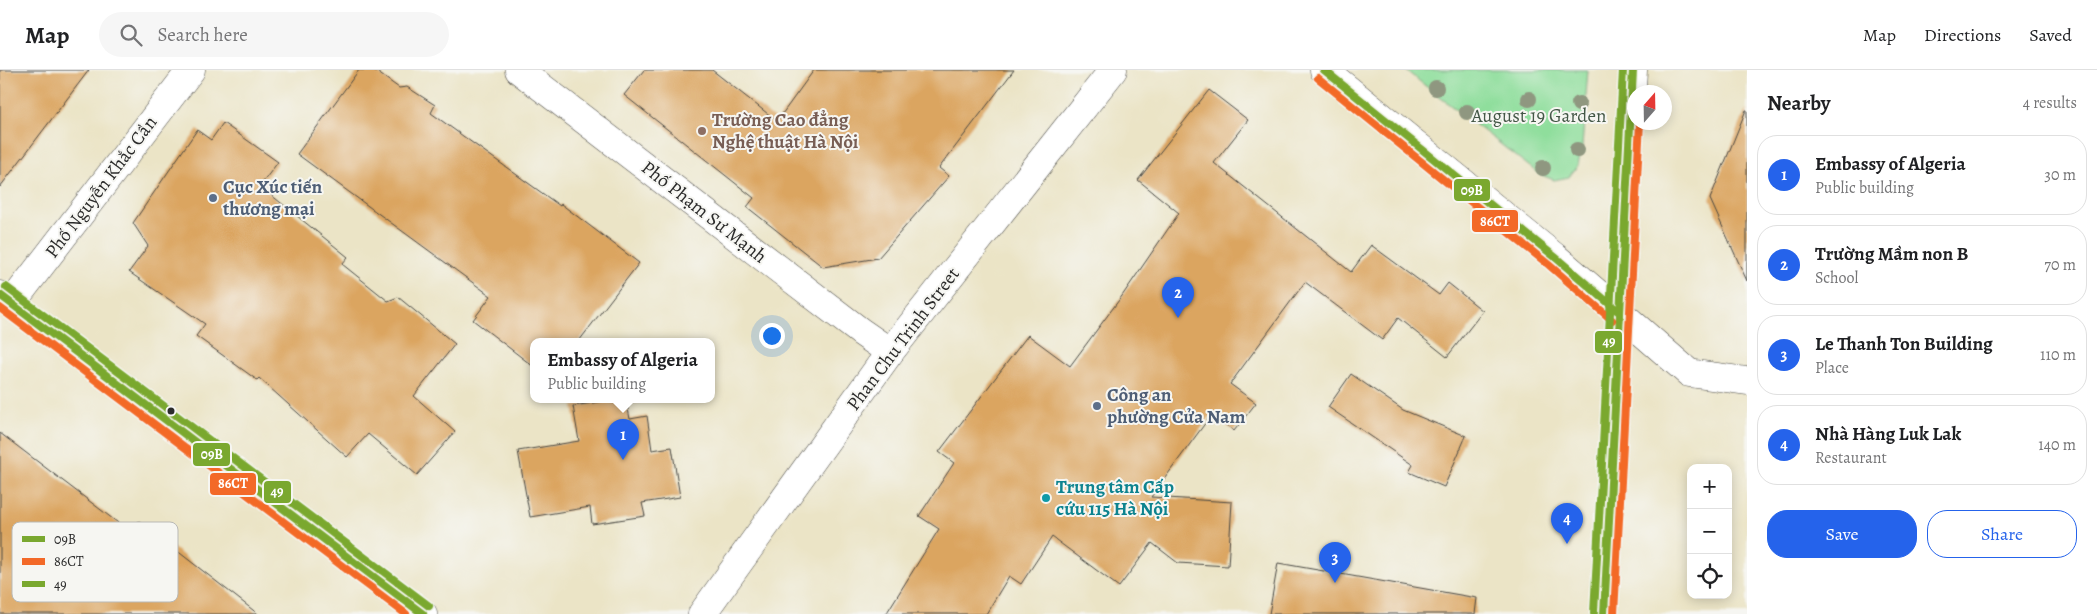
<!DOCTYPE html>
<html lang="en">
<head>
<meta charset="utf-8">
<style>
  :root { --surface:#fff; --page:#f6f6f6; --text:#202124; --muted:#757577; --line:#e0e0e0; --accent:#2563eb }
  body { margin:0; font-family:Alegreya,serif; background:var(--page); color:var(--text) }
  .controls { position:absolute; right:15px; bottom:15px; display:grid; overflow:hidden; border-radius:10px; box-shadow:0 2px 12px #0003 }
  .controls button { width:45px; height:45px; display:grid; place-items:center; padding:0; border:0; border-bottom:1px solid var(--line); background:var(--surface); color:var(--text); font:25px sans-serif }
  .compass { position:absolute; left:1627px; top:15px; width:45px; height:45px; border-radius:50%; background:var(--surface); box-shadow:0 2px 12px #0003; rotate:20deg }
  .you { position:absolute; left:771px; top:265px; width:18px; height:18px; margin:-12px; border:4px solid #fff; border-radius:50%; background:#1a73e8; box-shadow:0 0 0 8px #1a73e833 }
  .badge { display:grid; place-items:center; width:32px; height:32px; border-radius:50%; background:var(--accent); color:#fff; font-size:16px; font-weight:700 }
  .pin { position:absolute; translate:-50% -41px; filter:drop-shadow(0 1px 2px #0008) }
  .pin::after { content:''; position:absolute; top:26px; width:18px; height:15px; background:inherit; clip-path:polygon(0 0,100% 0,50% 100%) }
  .popup { position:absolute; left:530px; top:268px; width:185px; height:65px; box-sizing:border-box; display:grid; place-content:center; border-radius:10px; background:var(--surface); filter:drop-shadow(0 1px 4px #0005); font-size:16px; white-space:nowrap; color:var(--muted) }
  .popup b { font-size:19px; color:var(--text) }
  .popup::after { content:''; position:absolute; left:50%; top:100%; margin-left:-10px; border:10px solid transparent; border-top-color:var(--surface) }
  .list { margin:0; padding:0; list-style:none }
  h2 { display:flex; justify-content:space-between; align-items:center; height:65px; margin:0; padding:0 20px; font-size:21px }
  h2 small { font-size:16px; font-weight:400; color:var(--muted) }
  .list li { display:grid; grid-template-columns:32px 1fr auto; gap:15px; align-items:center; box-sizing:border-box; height:80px; margin:0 10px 10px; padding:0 10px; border:1px solid var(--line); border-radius:20px }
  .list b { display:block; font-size:19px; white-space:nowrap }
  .list p { margin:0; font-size:16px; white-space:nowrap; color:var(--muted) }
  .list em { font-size:16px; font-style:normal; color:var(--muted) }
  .actions { display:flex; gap:10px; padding:15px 20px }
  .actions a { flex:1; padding:11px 0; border:1px solid var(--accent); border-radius:20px; text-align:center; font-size:18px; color:var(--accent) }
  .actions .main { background:var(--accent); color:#fff }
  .icon { flex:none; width:28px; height:28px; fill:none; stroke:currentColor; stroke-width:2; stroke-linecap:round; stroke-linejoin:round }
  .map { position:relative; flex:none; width:1747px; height:544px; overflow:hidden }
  header { display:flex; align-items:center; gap:30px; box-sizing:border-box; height:70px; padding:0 25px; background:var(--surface); border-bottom:1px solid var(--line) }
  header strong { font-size:24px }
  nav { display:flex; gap:28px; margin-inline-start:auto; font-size:18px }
  .search { width:350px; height:45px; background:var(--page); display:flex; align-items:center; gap:12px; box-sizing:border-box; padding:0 18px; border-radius:28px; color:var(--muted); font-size:19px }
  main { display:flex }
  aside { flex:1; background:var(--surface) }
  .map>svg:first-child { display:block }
  .green { fill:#8fde9c; stroke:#5d8464 }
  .building { fill:#dba560 }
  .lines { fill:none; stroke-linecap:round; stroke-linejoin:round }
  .street-casing { stroke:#484742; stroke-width:29 }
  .secondary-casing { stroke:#484742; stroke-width:29 }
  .street { stroke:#fff; stroke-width:28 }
  .secondary { stroke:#fff; stroke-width:28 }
  .bus-1-casing { stroke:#f6f6f2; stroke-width:11 }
  .bus-2-casing { stroke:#f6f6f2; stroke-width:11 }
  .bus-3-casing { stroke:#f6f6f2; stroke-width:11 }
  .bus-1 { stroke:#7aa82f; stroke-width:8 }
  .bus-2 { stroke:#f36928; stroke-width:8 }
  .bus-3 { stroke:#7aa82f; stroke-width:8 }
  .tree { fill:#8f9780 }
  .education-dot { fill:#8d6e63; stroke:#f6f6f2; stroke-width:2 }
  .service-dot { fill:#5c6f8a; stroke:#f6f6f2; stroke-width:2 }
  .bus-dot { fill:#2b2b2b; stroke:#f6f6f2; stroke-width:2 }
  .culture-dot { fill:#0f9aa8; stroke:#f6f6f2; stroke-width:2 }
  .labels { text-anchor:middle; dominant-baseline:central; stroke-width:4; stroke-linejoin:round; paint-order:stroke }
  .park-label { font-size:19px; fill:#445847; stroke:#f6f6f2 }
  .education-label { font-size:19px; font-weight:bold; fill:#785e54; stroke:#f6f6f2; text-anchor:start }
  .street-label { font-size:19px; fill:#2b2b2b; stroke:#f6f6f2 }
  .service-label { font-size:19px; font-weight:bold; fill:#4e5e75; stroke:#f6f6f2; text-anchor:start }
  .culture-label { font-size:19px; font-weight:bold; fill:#0d838f; stroke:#f6f6f2; text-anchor:start }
  .key { fill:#f6f6f2; stroke:#b9b9b6; stroke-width:1 }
  .key-label { font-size:14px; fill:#2b2b2b }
  .line-badge { stroke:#f6f6f2; stroke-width:2 }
  .badge-label { font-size:14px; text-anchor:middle; font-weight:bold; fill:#fff }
</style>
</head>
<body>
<header>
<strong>Map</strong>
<div class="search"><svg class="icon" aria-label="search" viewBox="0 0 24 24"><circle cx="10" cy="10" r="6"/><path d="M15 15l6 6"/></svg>Search here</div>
<nav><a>Map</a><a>Directions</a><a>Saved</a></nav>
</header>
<main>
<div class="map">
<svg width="1747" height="544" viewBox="0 0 1747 544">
  <rect width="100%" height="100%" fill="#f6f6f2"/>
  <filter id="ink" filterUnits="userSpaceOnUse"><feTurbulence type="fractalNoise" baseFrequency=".02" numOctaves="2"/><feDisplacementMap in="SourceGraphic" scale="10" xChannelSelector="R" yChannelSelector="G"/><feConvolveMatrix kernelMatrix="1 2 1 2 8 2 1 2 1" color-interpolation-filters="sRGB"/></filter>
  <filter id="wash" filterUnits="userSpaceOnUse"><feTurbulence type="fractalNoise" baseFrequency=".0096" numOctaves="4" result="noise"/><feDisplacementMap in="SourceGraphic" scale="20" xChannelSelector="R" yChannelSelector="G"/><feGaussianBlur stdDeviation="1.12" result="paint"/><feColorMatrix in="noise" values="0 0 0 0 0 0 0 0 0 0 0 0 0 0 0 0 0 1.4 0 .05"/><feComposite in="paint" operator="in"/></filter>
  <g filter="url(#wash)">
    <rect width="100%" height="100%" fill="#ebe4c6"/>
    <path class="green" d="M 1405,0 L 1588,0 L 1582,77 L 1578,95 L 1569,107 L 1554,110 L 1539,104 Z"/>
    <g id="blocks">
      <path class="building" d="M 0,0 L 89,0 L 0,117 Z
        M 359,0 L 374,0 L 399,18 L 407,17 L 435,35 L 431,43 L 560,136 L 561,134 L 639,193 L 579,271 L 534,271 L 534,297 L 473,250 L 491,226 L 297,84 Z
        M 644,0 L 712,0 L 777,51 L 814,0 L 1014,0 L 939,98 L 949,106 L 878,188 L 823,197 L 747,137 L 754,128 L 624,25 Z
        M 1209,20 L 1248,50 L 1214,93 L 1351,202 L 1371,175 L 1439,225 L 1448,213 L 1483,241 L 1447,287 L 1398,248 L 1382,270 L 1305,212 L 1230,314 L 1256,333 L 1234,361 L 1212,344 L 1151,427 L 1232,432 L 1228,496 L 1178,493 L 1152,473 L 1119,517 L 1052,467 L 1021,514 L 1009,506 L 986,544 L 886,544 L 939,459 L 919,446 L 954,393 L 939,382 L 1028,265 L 1070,296 L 1122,226 L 1179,143 L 1138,110 Z
        M 1746,40 L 1747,40 L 1747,211 L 1710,129 Z
        M 223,53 L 278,92 L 260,116 L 348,187 L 342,194 L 388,231 L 398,227 L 455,274 L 414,326 L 455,362 L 417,405 L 368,364 L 347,387 L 259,308 L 257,310 L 196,266 L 205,254 L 129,202 L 148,176 L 133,153 L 197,60 L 211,70 Z
        M 1351,304 L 1403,340 L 1466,366 L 1444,417 L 1409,402 L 1413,395 L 1328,337 Z
        M 618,329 L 626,329 L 630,349 L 647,346 L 652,380 L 672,377 L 680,427 L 642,433 L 645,446 L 592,454 L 590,437 L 530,447 L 518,381 L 579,371 L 573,336 Z
        M 0,363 L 130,462 L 139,451 L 258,544 L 0,544 Z
        M 1278,493 L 1477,528 L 1475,544 L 1269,544 Z"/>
    </g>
  </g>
  <g filter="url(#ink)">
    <use href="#blocks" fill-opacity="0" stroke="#484742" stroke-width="1"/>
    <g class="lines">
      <defs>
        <path id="street" d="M 519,0 L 861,262 L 890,282
          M 11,234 L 191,0
          M 1619,242 L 1689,303 L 1747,311"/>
        <path id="secondary" d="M 1324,0 L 1555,187 L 1619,242
          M 0,225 L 423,544
          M 702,544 L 890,282 L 1113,0
          M 1604,544 L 1633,0"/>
      </defs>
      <use href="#street" class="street-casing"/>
      <use href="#secondary" class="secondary-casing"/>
      <use href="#street" class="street"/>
      <use href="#secondary" class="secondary"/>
      <defs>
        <path id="bus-1" d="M 1324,0 L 1555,187 L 1619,242
          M 0,225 L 423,544
          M 1604,544 L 1633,0"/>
        <path id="bus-2" d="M 1318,8 L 1549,195 L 1612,250
          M 0,238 L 406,544
          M 1614,544 L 1640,52"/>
        <path id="bus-3" d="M 6,217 L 429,536
          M 1594,543 L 1623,0"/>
      </defs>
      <use href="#bus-1" class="bus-1-casing"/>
      <use href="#bus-2" class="bus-2-casing"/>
      <use href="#bus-3" class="bus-3-casing"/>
      <use href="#bus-1" class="bus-1"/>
      <use href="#bus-2" class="bus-2"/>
      <use href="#bus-3" class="bus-3"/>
    </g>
    <g class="tree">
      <circle cx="1436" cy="18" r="8"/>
      <circle cx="1529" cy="29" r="8"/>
      <circle cx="1579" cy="34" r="8"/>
      <circle cx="1467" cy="42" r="8"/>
      <circle cx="1577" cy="80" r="8"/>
      <circle cx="1543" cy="98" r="8"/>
    </g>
  </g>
  <circle class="education-dot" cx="702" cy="61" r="5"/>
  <g class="service-dot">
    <circle cx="213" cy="128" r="5"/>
    <circle cx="1097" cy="336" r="5"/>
  </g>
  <circle class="bus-dot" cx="171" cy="341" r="4.5"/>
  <circle class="culture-dot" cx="1046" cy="428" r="5"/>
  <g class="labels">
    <g class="park-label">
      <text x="1539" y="46">August 19 Garden</text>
    </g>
    <g class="education-label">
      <text x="712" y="50">Trường Cao đẳng<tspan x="712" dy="22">Nghệ thuật Hà Nội</tspan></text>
    </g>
    <g class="street-label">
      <text transform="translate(101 117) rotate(-53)">Phố Nguyễn Khắc Cần</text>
      <text transform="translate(704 142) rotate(38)">Phố Phạm Sư Mạnh</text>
      <text transform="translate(903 269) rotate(-53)">Phan Chu Trinh Street</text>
    </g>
    <g class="service-label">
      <text x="223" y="117">Cục Xúc tiến<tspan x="223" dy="22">thương mại</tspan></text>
      <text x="1107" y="325">Công an<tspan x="1107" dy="22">phường Cửa Nam</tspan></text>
    </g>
    <g class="culture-label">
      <text x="1056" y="417">Trung tâm Cấp<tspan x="1056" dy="22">cứu 115 Hà Nội</tspan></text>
    </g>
  </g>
  <rect x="12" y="452" width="166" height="80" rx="8" class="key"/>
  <rect x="22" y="466" width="23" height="6" fill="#7aa82f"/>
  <rect x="22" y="488" width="23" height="7" fill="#f36928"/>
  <rect x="22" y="511" width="23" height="6" fill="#7aa82f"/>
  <g class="key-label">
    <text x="54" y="474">09B</text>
    <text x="54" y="496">86CT</text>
    <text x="54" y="519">49</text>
  </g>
  <g class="line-badge">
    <rect x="1453" y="108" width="38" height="24" rx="5" fill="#7aa82f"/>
    <rect x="1471" y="139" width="48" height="24" rx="5" fill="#f36928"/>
    <rect x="1594" y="260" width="29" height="24" rx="5" fill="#7aa82f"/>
    <rect x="192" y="372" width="39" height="25" rx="5" fill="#7aa82f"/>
    <rect x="209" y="402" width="48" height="24" rx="5" fill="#f36928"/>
    <rect x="263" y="410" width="29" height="24" rx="5" fill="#7aa82f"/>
  </g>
  <g class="badge-label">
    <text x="1472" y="125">09B</text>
    <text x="1495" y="156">86CT</text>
    <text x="1609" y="276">49</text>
    <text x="212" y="389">09B</text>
    <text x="233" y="418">86CT</text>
    <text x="277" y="426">49</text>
  </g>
</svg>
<div class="controls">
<button>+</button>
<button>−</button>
<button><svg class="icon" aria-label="locate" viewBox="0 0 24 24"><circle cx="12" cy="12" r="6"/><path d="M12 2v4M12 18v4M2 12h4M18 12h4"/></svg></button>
</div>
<svg class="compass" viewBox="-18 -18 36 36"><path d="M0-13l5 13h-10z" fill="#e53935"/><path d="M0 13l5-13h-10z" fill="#757577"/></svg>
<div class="you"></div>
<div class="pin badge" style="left:623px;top:390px">1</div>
<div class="popup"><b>Embassy of Algeria</b>Public building</div>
<div class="pin badge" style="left:1178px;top:248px">2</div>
<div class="pin badge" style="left:1335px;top:513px">3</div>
<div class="pin badge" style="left:1567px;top:474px">4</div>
</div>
<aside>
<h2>Nearby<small>4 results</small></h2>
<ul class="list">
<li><span class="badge">1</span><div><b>Embassy of Algeria</b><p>Public building</p></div><em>30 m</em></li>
<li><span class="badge">2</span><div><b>Trường Mầm non B</b><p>School</p></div><em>70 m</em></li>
<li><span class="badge">3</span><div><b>Le Thanh Ton Building</b><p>Place</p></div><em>110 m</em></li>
<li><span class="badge">4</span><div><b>Nhà Hàng Luk Lak</b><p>Restaurant</p></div><em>140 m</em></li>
</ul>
<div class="actions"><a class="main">Save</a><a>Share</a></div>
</aside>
</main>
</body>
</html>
